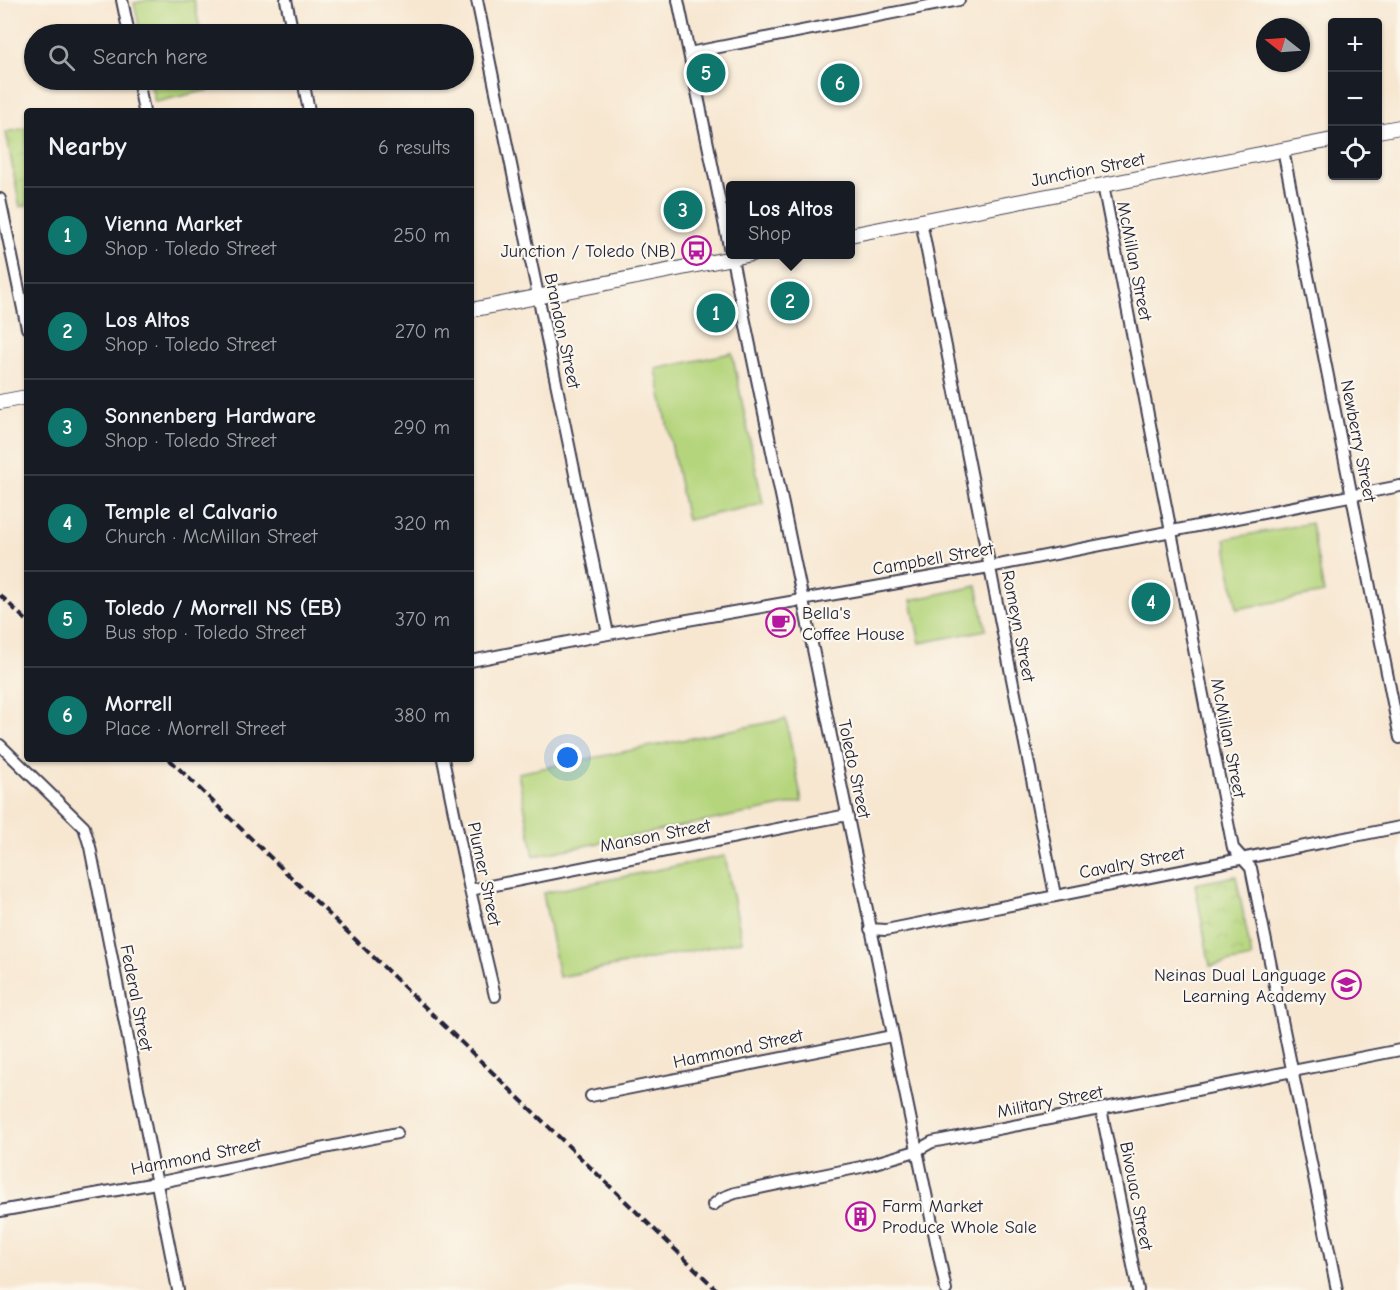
<!DOCTYPE html>
<html lang="en">
<head>
<meta charset="utf-8">
<style>
  :root { --surface:#171b24; --page:#20242c; --text:#f1f3f6; --muted:#9ea1a6; --line:#363941; --accent:#0f766e }
  body { margin:0; font-family:"Comic Neue",sans-serif; background:var(--page); color:var(--text) }
  .controls { position:absolute; right:18px; top:18px; display:grid; overflow:hidden; border-radius:6px; box-shadow:0 2px 4px #0004 }
  .controls button { width:54px; height:54px; display:grid; place-items:center; padding:0; border:0; border-bottom:2px solid var(--line); background:var(--surface); color:var(--text); font:30px sans-serif }
  .compass { position:absolute; left:1256px; top:18px; width:54px; height:54px; border-radius:50%; background:var(--surface); box-shadow:0 2px 4px #0004; rotate:287deg }
  .you { position:absolute; left:568px; top:758px; width:21px; height:21px; margin:-15px; border:4px solid #fff; border-radius:50%; background:#1a73e8; box-shadow:0 0 0 9px #1a73e833 }
  .badge { display:grid; place-items:center; width:39px; height:39px; border-radius:50%; background:var(--accent); color:#fff; font-size:20px; font-weight:700 }
  .pin { position:absolute; translate:-50% -50%; border:3px solid #fff; box-shadow:0 2px 6px #0006 }
  .popup { position:absolute; left:726px; top:181px; width:129px; height:78px; box-sizing:border-box; display:grid; place-content:center; border-radius:6px; background:var(--surface); filter:drop-shadow(0 2px 4px #0005); font-size:20px; white-space:nowrap; color:var(--muted) }
  .popup b { font-size:22px; color:var(--text) }
  .popup::after { content:''; position:absolute; left:50%; top:100%; margin-left:-12px; border:12px solid transparent; border-top-color:var(--surface) }
  .list { margin:0; padding:0; list-style:none }
  h2 { display:flex; justify-content:space-between; align-items:center; height:78px; margin:0; padding:0 24px; font-size:26px }
  h2 small { font-size:20px; font-weight:400; color:var(--muted) }
  .list li { display:grid; grid-template-columns:39px 1fr auto; gap:18px; align-items:center; box-sizing:border-box; height:96px; padding:0 24px; border-top:2px solid var(--line) }
  .list b { display:block; font-size:22px; white-space:nowrap }
  .list p { margin:0; font-size:20px; white-space:nowrap; color:var(--muted) }
  .list em { font-size:20px; font-style:normal; color:var(--muted) }
  .icon { flex:none; width:33px; height:33px; fill:none; stroke:currentColor; stroke-width:2; stroke-linecap:round; stroke-linejoin:round }
  .map { position:relative; flex:none; width:1400px; height:1290px; overflow:hidden }
  .search { position:absolute; background:var(--surface); box-shadow:0 2px 4px #0004; left:24px; top:24px; width:450px; height:66px; display:flex; align-items:center; gap:15px; box-sizing:border-box; padding:0 21px; border-radius:33px; color:var(--muted); font-size:22px }
  .panel { position:absolute; background:var(--surface); box-shadow:0 2px 4px #0004; left:24px; top:108px; width:450px; height:654px; border-radius:6px }
  .map>svg:first-child { display:block }
  .grass { fill:#b5d57d; stroke:#6c7c5c; stroke-width:1.5 }
  .park { fill:url(#park-crowns); stroke:#6c7c5c; stroke-width:1.5 }
  .lines { fill:none; stroke-linecap:round; stroke-linejoin:round }
  .minor-casing { stroke:#424052; stroke-width:14 }
  .tertiary-casing { stroke:#424052; stroke-width:16 }
  .minor { stroke:#fff; stroke-width:10 }
  .tertiary { stroke:#fff; stroke-width:14 }
  .rail { stroke:#22223b; stroke-width:4; stroke-dasharray:9 4.5; stroke-linecap:butt }
  .labels { text-anchor:middle; dominant-baseline:central; stroke-width:4.5; stroke-linejoin:round; paint-order:stroke }
  .street-label { font-size:18px; fill:#22223b; stroke:#fbf7ec }
  .poi-label { font-size:18px; fill:#22223b; stroke:#fbf7ec; text-anchor:end }
</style>
</head>
<body>
<div class="map">
<svg width="1400" height="1290" viewBox="0 0 1400 1290">
  <defs>
    <pattern id="park-crowns" width="20" height="18" patternUnits="userSpaceOnUse" patternTransform="scale(1.5)"><rect width="20" height="18" fill="#b5d57d"/><path d="M2 6a3 3 0 1 1 6 0M12 15a3 3 0 1 1 6 0" fill="none" stroke="#9bb76d"/></pattern>
  </defs>
  <rect width="100%" height="100%" fill="#fbf7ec"/>
  <filter id="ink" filterUnits="userSpaceOnUse"><feTurbulence type="fractalNoise" baseFrequency=".0167" numOctaves="2"/><feDisplacementMap in="SourceGraphic" scale="12" xChannelSelector="R" yChannelSelector="G"/><feConvolveMatrix kernelMatrix="1 2 1 2 8 2 1 2 1" color-interpolation-filters="sRGB"/></filter>
  <filter id="wash" filterUnits="userSpaceOnUse"><feTurbulence type="fractalNoise" baseFrequency=".008" numOctaves="4" result="noise"/><feDisplacementMap in="SourceGraphic" scale="24" xChannelSelector="R" yChannelSelector="G"/><feGaussianBlur stdDeviation="1.35" result="paint"/><feColorMatrix in="noise" values="0 0 0 0 0 0 0 0 0 0 0 0 0 0 0 0 0 1.4 0 .05"/><feComposite in="paint" operator="in"/></filter>
  <g filter="url(#wash)">
    <rect width="100%" height="100%" fill="#f7e7d1"/>
    <path class="grass" d="M 148,0 L 194,0 L 201,34 L 141,34 L 134,3 Z
      M 150,80 L 211,80 L 213,89 L 155,102 Z
      M 732,353 L 763,504 L 687,520 L 656,369 Z
      M 1311,523 L 1324,593 L 1237,609 L 1225,539 Z
      M 977,586 L 986,630 L 920,643 L 911,600 Z
      M 786,719 L 802,802 L 534,856 L 518,773 Z
      M 725,856 L 742,941 L 559,977 L 543,893 Z"/>
    <path class="park" d="M 27,128 L 27,205 L 20,207 L 6,132 Z
      M 1236,876 L 1252,958 L 1210,966 L 1195,884 Z"/>
  </g>
  <g filter="url(#ink)">
    <g class="lines">
      <defs>
        <path id="minor" d="M 122,0 L 129,34
          M 286,0 L 293,34
          M 477,0 L 608,634
          M 678,0 L 730,251
          M 689,53 L 959,0
          M 138,80 L 144,111
          M 303,80 L 309,111
          M 1283,150 L 1400,738
          M 1103,185 L 1233,848 L 1251,868 L 1337,1290
          M 0,199 L 27,328
          M 921,221 L 1055,895
          M 731,254 L 946,1290
          M 471,661 L 608,634 L 989,567 L 1400,486
          M 0,745 L 84,827 L 90,847 L 178,1290
          M 443,759 L 470,890 L 495,996
          M 470,890 L 847,815
          M 870,929 L 886,930 L 1400,827
          M 591,1096 L 892,1036
          M 1101,1109 L 1138,1290
          M 713,1205 L 722,1198 L 735,1193 L 861,1167 L 916,1151 L 932,1142 L 1400,1050
          M 0,1211 L 156,1183 L 397,1133"/>
        <path id="tertiary" d="M 1378,131 L 1400,127
          M 850,235 L 1332,140
          M 471,310 L 752,254
          M 0,402 L 27,397"/>
      </defs>
      <use href="#minor" class="minor-casing"/>
      <use href="#tertiary" class="tertiary-casing"/>
      <use href="#minor" class="minor"/>
      <use href="#tertiary" class="tertiary"/>
      <path class="rail" d="M 0,595 L 27,621
        M 169,759 L 717,1290"/>
    </g>
  </g>
  <defs>
    <symbol id="bus-ring" viewBox="-11 -11 22 22"><circle r="9.5" fill="#fbf7ec" stroke="#b5179e" stroke-width="1.5"/><path d="M-5-6H5V4H4V6H2V4H-2V6H-4V4H-5ZM-3.5-4V0h7V-4ZM-3.5 1.2v1.5H-2V1.2ZM2 1.2v1.5H3.5V1.2Z" fill="#b5179e"/></symbol>
    <symbol id="cafe-ring" viewBox="-11 -11 22 22"><circle r="9.5" fill="#fbf7ec" stroke="#b5179e" stroke-width="1.5"/><path d="M-5.5-4.5H6V0H3Q3 3.5 0 3.5H-2.5Q-5.5 3.5-5.5 0ZM3-3.2v2h1.7v-2ZM-6 4.5H4V6H-6Z" fill="#b5179e"/></symbol>
    <symbol id="school-ring" viewBox="-11 -11 22 22"><circle r="9.5" fill="#fbf7ec" stroke="#b5179e" stroke-width="1.5"/><path d="M0-5L7-2L0 1L-7-2ZM-4 1L0 2.5L4 1V4Q0 6-4 4Z" fill="#b5179e"/></symbol>
    <symbol id="building-ring" viewBox="-11 -11 22 22"><circle r="9.5" fill="#fbf7ec" stroke="#b5179e" stroke-width="1.5"/><path d="M-4-6H4V6H1V3H-1V6H-4ZM-2.5-4.3h1.7v1.8h-1.7ZM.8-4.3h1.7v1.8H.8ZM-2.5-1h1.7V.8h-1.7ZM.8-1h1.7V.8H.8Z" fill="#b5179e"/></symbol>
  </defs>
  <g fill-rule="evenodd">
    <use href="#bus-ring" x="680" y="234" width="33" height="33"/>
    <use href="#cafe-ring" x="764" y="606" width="33" height="33"/>
    <use href="#school-ring" x="1330" y="968" width="33" height="33"/>
    <use href="#building-ring" x="844" y="1200" width="33" height="33"/>
  </g>
  <g class="labels">
    <g class="street-label">
      <text transform="translate(1088 170) rotate(-11)">Junction Street</text>
      <text transform="translate(1134 261) rotate(79)">McMillan Street</text>
      <text transform="translate(562 331) rotate(78)">Brandon Street</text>
      <text transform="translate(1358 441) rotate(79)">Newberry Street</text>
      <text transform="translate(933 559) rotate(-10)">Campbell Street</text>
      <text transform="translate(1018 626) rotate(79)">Romeyn Street</text>
      <text transform="translate(1228 738) rotate(79)">McMillan Street</text>
      <text transform="translate(854 769) rotate(78)">Toledo Street</text>
      <text transform="translate(655 836) rotate(-11)">Manson Street</text>
      <text transform="translate(1132 863) rotate(-11)">Cavalry Street</text>
      <text transform="translate(484 874) rotate(78)">Plumer Street</text>
      <text transform="translate(136 998) rotate(79)">Federal Street</text>
      <text transform="translate(738 1049) rotate(-12)">Hammond Street</text>
      <text transform="translate(1050 1102) rotate(-11)">Military Street</text>
      <text transform="translate(196 1157) rotate(-11)">Hammond Street</text>
      <text transform="translate(1136 1196) rotate(79)">Bivouac Street</text>
    </g>
    <g class="poi-label">
      <text x="676" y="251">Junction / Toledo (NB)</text>
      <text x="802" y="613" text-anchor="start">Bella's<tspan x="802" dy="21">Coffee House</tspan></text>
      <text x="1326" y="975">Neinas Dual Language<tspan x="1326" dy="21">Learning Academy</tspan></text>
      <text x="882" y="1206" text-anchor="start">Farm Market<tspan x="882" dy="21">Produce Whole Sale</tspan></text>
    </g>
  </g>
</svg>
<div class="controls">
<button>+</button>
<button>−</button>
<button><svg class="icon" aria-label="locate" viewBox="0 0 24 24"><circle cx="12" cy="12" r="6"/><path d="M12 2v4M12 18v4M2 12h4M18 12h4"/></svg></button>
</div>
<svg class="compass" viewBox="-18 -18 36 36"><path d="M0-13l5 13h-10z" fill="#e53935"/><path d="M0 13l5-13h-10z" fill="#9ea1a6"/></svg>
<div class="you"></div>
<div class="pin badge" style="left:716px;top:313px">1</div>
<div class="pin badge" style="left:790px;top:301px">2</div>
<div class="popup"><b>Los Altos</b>Shop</div>
<div class="pin badge" style="left:683px;top:210px">3</div>
<div class="pin badge" style="left:1151px;top:602px">4</div>
<div class="pin badge" style="left:706px;top:73px">5</div>
<div class="pin badge" style="left:840px;top:83px">6</div>
<div class="search"><svg class="icon" aria-label="search" viewBox="0 0 24 24"><circle cx="10" cy="10" r="6"/><path d="M15 15l6 6"/></svg>Search here</div>
<section class="panel">
<h2>Nearby<small>6 results</small></h2>
<ul class="list">
<li><span class="badge">1</span><div><b>Vienna Market</b><p>Shop · Toledo Street</p></div><em>250 m</em></li>
<li><span class="badge">2</span><div><b>Los Altos</b><p>Shop · Toledo Street</p></div><em>270 m</em></li>
<li><span class="badge">3</span><div><b>Sonnenberg Hardware</b><p>Shop · Toledo Street</p></div><em>290 m</em></li>
<li><span class="badge">4</span><div><b>Temple el Calvario</b><p>Church · McMillan Street</p></div><em>320 m</em></li>
<li><span class="badge">5</span><div><b>Toledo / Morrell NS (EB)</b><p>Bus stop · Toledo Street</p></div><em>370 m</em></li>
<li><span class="badge">6</span><div><b>Morrell</b><p>Place · Morrell Street</p></div><em>380 m</em></li>
</ul>
</section>
</div>
</body>
</html>
